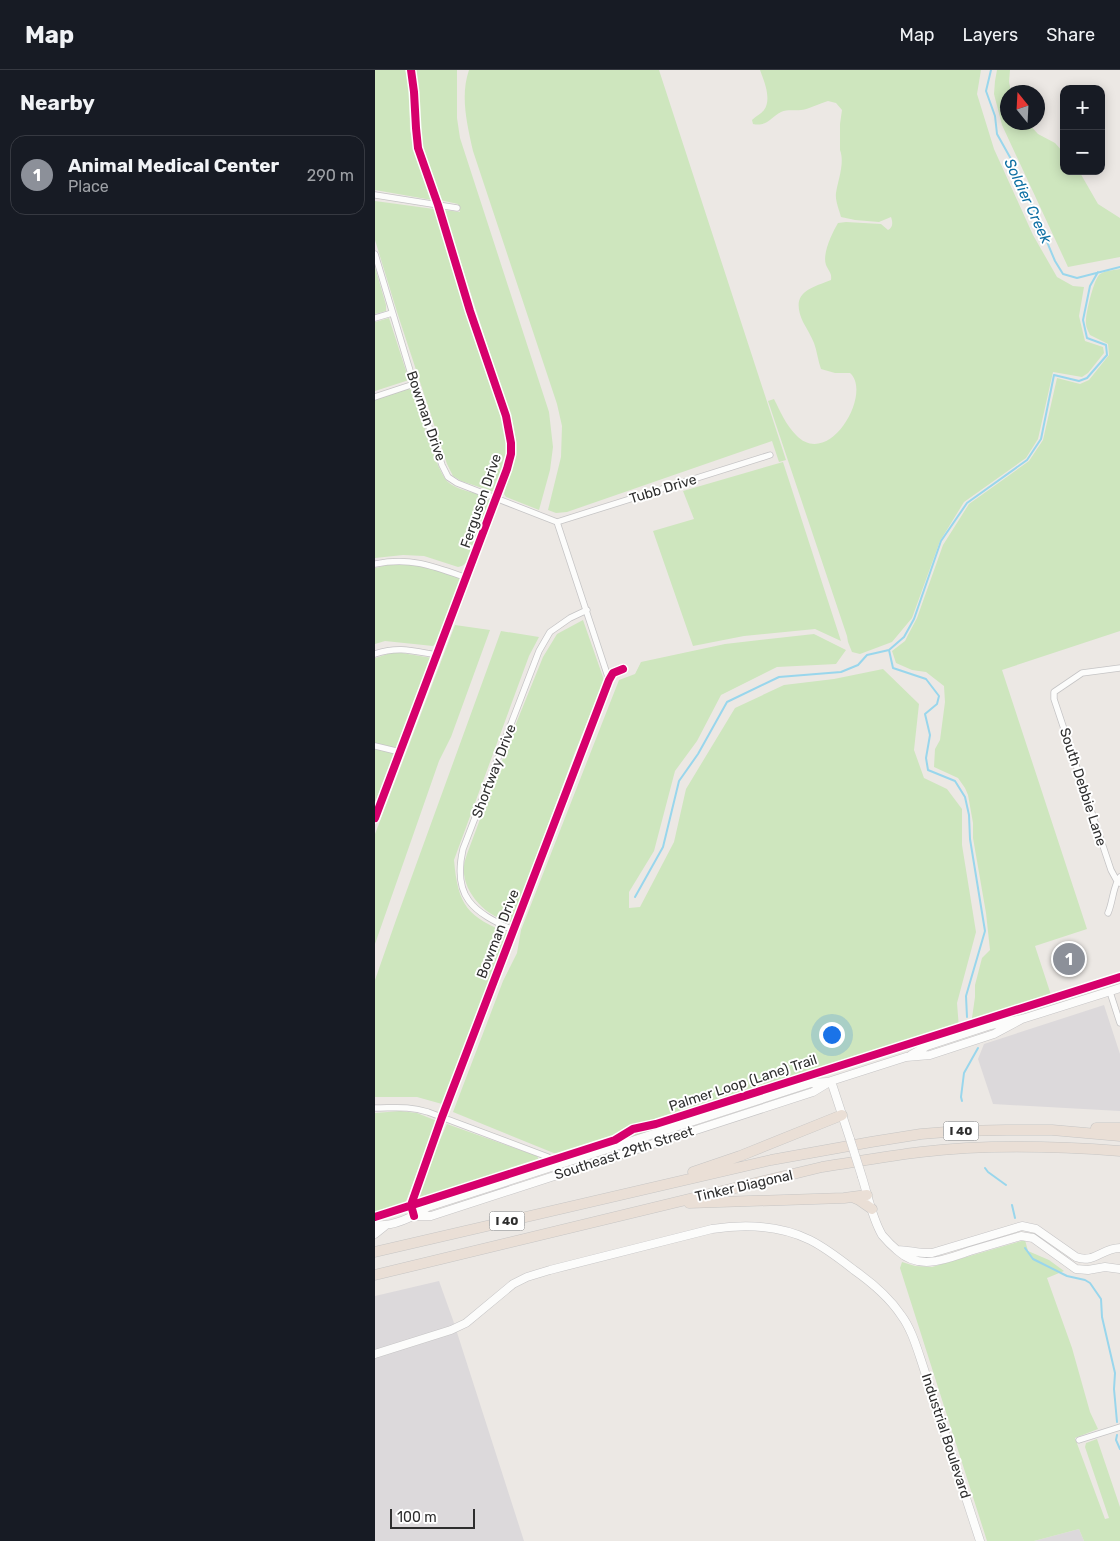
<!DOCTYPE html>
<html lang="en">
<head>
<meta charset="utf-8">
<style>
  :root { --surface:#171b24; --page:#242831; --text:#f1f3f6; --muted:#9ea1a6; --line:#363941; --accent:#8c9099 }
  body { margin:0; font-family:Rubik,sans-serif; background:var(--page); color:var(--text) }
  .controls { position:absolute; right:15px; top:15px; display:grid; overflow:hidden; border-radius:10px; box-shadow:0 2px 12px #0003 }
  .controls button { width:45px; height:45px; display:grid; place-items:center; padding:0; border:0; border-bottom:1px solid var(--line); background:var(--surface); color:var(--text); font:25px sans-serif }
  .compass { position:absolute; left:625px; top:15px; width:45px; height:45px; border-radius:50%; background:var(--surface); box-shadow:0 2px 12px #0003; rotate:342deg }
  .scale { position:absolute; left:15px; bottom:12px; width:85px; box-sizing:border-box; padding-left:5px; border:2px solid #2e2e2e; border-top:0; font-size:14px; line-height:18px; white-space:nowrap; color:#2e2e2e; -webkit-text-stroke:4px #fff; paint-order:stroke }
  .you { position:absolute; left:456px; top:964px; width:18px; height:18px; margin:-12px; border:4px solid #fff; border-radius:50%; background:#1a73e8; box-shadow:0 0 0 8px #1a73e833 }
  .badge { display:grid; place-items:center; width:32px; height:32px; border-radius:50%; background:var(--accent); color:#fff; font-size:16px; font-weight:700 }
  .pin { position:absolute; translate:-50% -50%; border:2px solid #fff; box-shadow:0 1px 5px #0006 }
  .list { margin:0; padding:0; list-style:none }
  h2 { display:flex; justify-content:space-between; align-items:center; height:65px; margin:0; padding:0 20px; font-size:21px }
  h2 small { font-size:16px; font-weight:400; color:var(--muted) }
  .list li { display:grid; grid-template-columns:32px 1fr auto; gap:15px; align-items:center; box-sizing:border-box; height:80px; margin:0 10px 10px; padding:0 10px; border:1px solid var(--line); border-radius:15px }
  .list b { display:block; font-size:19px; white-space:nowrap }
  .list p { margin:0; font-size:16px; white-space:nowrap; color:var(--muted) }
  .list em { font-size:16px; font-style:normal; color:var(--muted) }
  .map { position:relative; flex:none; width:745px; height:1471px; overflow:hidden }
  header { display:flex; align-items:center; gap:30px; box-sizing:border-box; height:70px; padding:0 25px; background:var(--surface); border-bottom:1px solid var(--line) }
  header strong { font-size:24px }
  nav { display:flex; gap:28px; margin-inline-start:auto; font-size:18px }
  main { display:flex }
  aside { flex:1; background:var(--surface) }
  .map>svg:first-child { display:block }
  .industrial { fill:#dcd9db }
  .green { fill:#cee6be }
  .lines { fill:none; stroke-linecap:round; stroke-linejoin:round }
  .stream { stroke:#99d6ec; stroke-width:2 }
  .street-casing { stroke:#c5c4c5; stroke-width:7 }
  .secondary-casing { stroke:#c5c4c5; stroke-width:9 }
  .highway-casing { stroke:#c6c5c4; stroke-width:11 }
  .street { stroke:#fcfcfb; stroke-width:5.5 }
  .secondary { stroke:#fcfcfb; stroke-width:8 }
  .highway { stroke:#eadfd6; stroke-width:10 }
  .secondary-bridge-casing { stroke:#c5c4c5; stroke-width:9; stroke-linecap:butt }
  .secondary-bridge { stroke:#fcfcfb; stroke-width:8 }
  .cycleway-casing { stroke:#fff; stroke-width:11 }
  .cycleway { stroke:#d6006c; stroke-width:8 }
  .labels { text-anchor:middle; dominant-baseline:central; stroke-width:4; stroke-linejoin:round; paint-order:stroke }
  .shield { fill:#fff; stroke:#6d6d6d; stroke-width:1 }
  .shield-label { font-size:12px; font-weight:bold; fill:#2e2e2e }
  .street-label { font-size:14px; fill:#2e2e2e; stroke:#fff }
  .water-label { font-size:15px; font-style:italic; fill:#0d6fa3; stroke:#fff }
</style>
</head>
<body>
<header>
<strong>Map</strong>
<nav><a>Map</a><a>Layers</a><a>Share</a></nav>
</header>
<main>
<aside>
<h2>Nearby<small></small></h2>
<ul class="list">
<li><span class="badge">1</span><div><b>Animal Medical Center</b><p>Place</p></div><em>290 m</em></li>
</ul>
</aside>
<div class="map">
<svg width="745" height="1471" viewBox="0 0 745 1471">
  <rect width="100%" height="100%" fill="#ece8e4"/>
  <path class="industrial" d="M 729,935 L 745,984 L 745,1041 L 618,1034 L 603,989 L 609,974 Z
    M 64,1211 L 78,1250 L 149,1471 L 0,1471 L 0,1226 Z
    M 704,1459 L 709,1471 L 659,1471 Z"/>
  <path class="green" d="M 0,0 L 30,0 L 34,12 L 35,61 L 57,130 L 0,120 Z
    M 40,0 L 82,0 L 82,48 L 85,68 L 174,342 L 178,377 L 175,400 L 164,440 L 131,427 L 129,424 L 140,384 L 141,371 L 138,355 L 69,140 L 85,142 L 83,134 L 65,130 C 57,107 47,83 44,58 C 43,39 45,19 40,0 Z
    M 94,0 L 284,0 L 411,390 L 404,392 L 397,371 L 192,442 L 181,443 L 173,440 L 186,387 L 187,356 L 182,334 L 98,81 C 92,54 85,26 94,0 Z
    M 385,0 L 606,0 L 602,24 L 619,79 L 658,165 L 682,207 L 698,216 L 709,217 L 704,246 L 710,271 L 728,277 L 729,283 L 713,303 L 707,307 L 678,302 L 663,369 L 651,388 L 589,432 L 565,471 L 537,548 L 517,572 L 485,584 L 477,582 L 473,572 L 472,566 L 393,331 L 399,329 C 405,341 411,355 421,365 C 454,400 498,323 475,303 L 460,303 L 446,299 C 443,291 442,281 439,273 C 436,266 432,259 428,252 C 415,223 433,219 456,210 C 457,203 454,202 451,195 C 447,184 457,163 463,153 L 471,152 L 506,154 L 513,160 C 518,157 518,153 516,147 L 504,152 L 480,150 L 466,147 C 464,139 460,131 461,123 C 463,110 470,93 465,80 L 465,54 L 467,40 L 461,33 L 453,31 C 446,33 431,40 426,40 C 419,41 413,39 406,42 C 396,47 392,57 378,54 L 377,50 C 381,46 386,44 389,40 C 397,29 389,11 385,0 Z
    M 622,0 L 635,0 L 634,12 L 636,22 L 632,22 L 632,52 L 653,53 L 663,64 L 680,73 L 689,83 L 689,101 L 704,101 L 723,134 L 745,148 L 745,187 L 693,197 L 627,55 L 619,24 L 620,11 Z
    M 0,131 L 59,139 L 115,308 L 131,365 L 132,382 L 128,399 L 119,422 L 86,411 L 78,406 L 72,394 L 22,242 L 0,170 Z
    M 0,197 L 11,235 L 11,241 L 0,244 Z
    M 745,199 L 745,561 L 627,600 L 712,859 L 660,876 L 677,928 L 644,939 L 745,908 L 191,1088 L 78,1042 L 128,911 L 142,883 L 146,860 L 244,610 L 260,604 L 266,592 L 350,574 L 439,564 L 471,580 L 461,594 L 402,597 L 346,625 L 322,671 L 300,701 L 279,781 L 254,822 L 254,838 L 265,837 L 299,772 L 311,719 L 360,638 L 409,615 L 459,609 L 508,599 L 544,634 L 539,680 L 549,708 L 572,719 L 587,739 L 587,775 L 601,862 L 582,933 L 584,958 L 596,955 L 600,927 L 600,915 L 607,888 L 615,880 L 611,843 L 598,768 L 598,753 L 593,725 L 590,718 L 583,708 L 559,697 L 560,679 L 565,670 L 570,632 L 569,616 L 551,602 L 537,600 L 521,593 L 517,581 L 530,571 L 533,565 L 542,548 L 568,475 L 594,434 L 654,391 L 668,370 L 682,308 L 705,314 L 714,310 L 734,285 L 733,274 L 715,265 C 713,261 711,257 711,254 C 710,245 719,208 725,204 C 730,201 739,200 745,199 Z
    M 14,248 L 34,310 L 0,321 L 0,252 Z
    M 33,319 L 37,320 L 40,324 C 45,341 61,401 73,412 C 82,420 98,422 109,426 C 114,429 115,431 115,436 L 95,490 L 87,496 L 83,497 L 49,486 L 28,485 L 0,488 L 0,329 Z
    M 408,392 L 466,571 L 440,559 L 369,566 L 318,576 L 278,461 L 319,449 L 308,421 Z
    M 12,495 L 40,495 L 52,497 L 85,508 L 84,516 L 63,571 L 58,576 L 10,571 L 0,574 L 0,498 Z
    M 208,550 L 229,610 L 200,682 L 137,852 C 113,849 86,822 89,796 C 89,792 91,788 92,784 L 138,661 L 168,587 L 182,564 Z
    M 80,555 L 115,560 L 76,667 L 64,691 L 0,874 L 0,764 Z
    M 126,561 L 164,567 L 154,586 L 79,790 C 83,837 93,847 137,865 L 67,1034 L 42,1027 L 0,1027 L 0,910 L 21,850 Z
    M 16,583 L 27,583 L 57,588 L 0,733 L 0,588 Z
    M 25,1041 L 42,1043 L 62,1051 L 30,1134 L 23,1137 L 22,1139 L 0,1146 L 0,1043 Z
    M 72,1054 L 162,1086 L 164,1090 L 158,1092 L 155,1096 L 53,1129 L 42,1130 L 41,1126 L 42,1122 Z
    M 650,1170 L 653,1181 L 674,1190 L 689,1201 L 672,1208 L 697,1278 L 715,1342 L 723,1359 L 700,1368 L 730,1449 L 734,1448 L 710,1377 L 711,1373 L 722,1369 L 745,1437 L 745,1471 L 709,1471 L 704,1459 L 659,1471 L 612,1471 L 525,1198 L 527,1192 L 540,1196 L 557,1197 Z"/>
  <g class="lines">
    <path class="stream" d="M 616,0 L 611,21 L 620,46 L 622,64 L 641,98 L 680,191 L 688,204 L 702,208 L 745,197
      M 514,580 L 518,598 L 551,609 L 564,626 L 562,634 L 550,644 L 555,665 L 551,688 L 553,700 L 580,711 L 590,727 L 594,745 L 595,769 L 610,861 L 591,926 L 592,947
      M 260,827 L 288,777 L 304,711 L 323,684 L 352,632 L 404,607 L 466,602 L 483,595 L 492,585 L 514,580 L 529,567 L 539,549 L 566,471 L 592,433 L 652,390 L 666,369 L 679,305 L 704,311 L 712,308 L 732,285 L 731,275 L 712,268 L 708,250 L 715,216 L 723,202
      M 587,1031 L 586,1027 L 589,1003 L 603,978
      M 610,1098 L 613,1102 L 631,1115
      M 637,1135 L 640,1148
      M 650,1178 L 658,1189 L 692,1206 L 710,1210 L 715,1213 L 726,1229 L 727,1247 L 740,1303 L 739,1319 L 742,1352
      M 742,1365 L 741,1370 L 745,1379"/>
    <defs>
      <path id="street" d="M 0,125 L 82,138
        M 0,184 L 39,314 L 67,395 L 73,407 L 82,413 L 182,452 L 234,610
        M 0,248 L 17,243
        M 0,327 L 39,314
        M 182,452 L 395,385
        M 0,494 C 36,487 58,496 92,508
        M 0,584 C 23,576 38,581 62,585
        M 745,598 L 707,603 L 679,622 L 679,629 L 736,800 L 742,811 L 745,813
        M 0,676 L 25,682
        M 0,748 L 132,399 L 136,384 L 136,373 L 131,346 L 95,241 L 63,135 L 43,78 L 41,58 L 39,22 L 36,0
        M 733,843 C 738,832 738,815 745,807
        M 138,860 C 98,842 77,827 88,779 L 164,581 L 175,562 L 195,548 L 212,540
        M 735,922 L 745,953
        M 0,1038 C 21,1038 33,1036 53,1042 L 173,1087 L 184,1105
        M 39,1146 L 36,1135 L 67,1047 L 234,610 L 238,603 L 248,599
        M 704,1370 L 745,1357"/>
      <path id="secondary" d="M 536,985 L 552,976 L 616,955 L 647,949 L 745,918
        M 456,1011 L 475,1069
        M 487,1107 C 493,1126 497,1148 507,1165 C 512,1171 517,1176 523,1181 C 545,1201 571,1189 595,1181 C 612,1176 629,1171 646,1166 L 658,1168 L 701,1199 L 713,1200 L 730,1197 L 745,1199
        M 39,1146 L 56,1146 L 438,1022 L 456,1011 L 531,987 L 555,985 L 619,964 L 647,949
        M 0,1155 C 19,1157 38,1147 53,1137 L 436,1013 L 452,1012
        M 0,1164 L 10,1156
        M 522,1180 C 534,1180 544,1184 557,1183 L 647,1156 L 661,1159 L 701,1187 C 719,1194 727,1178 745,1178
        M 0,1284 L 76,1260 L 91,1253 L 138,1214 L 152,1207 L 175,1200 L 337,1159 C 370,1154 404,1155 435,1170 C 451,1178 465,1189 479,1200 C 496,1212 514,1227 526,1245 C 535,1257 540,1272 545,1287 L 605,1471"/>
      <path id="highway" d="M 721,1058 L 745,1058
        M 318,1102 L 365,1086 L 467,1045
        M 477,1127 L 484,1130 L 497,1139
        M 314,1133 L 469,1128 L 492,1125
        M 0,1182 L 396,1090 L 496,1072 L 546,1064 L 584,1061 L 631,1060 L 677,1060 L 745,1066
        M 0,1205 L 447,1097 C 480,1092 513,1086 546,1082 C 612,1074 679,1076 745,1081"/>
    </defs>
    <use href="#street" class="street-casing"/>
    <use href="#secondary" class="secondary-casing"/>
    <use href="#highway" class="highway-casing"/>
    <use href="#street" class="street"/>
    <use href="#secondary" class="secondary"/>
    <use href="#highway" class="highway"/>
    <defs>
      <path id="secondary-bridge" d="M 475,1069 L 487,1107"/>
    </defs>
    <use href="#secondary-bridge" class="secondary-bridge-casing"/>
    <use href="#secondary-bridge" class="secondary-bridge"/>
    <defs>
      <path id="cycleway" d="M 0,748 L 132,399 L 136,384 L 136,373 L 131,346 L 95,241 L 63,135 L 43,78 L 41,58 L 39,22 L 36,0
        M 39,1146 L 36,1135 L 67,1047 L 234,610 L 238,603 L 248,599
        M 0,1147 L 240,1070 L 258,1059 L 281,1054 L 745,907"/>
    </defs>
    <use href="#cycleway" class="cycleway-casing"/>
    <use href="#cycleway" class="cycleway"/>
  </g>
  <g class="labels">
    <g class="shield">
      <rect x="568.5" y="1051.5" width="35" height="19" rx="4"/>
      <rect x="114.5" y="1141.5" width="35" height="19" rx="4"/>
    </g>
    <g class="shield-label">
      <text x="586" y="1061">I 40</text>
      <text x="132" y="1151">I 40</text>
    </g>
    <g class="street-label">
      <text transform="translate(51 346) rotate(71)">Bowman Drive</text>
      <text transform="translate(288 419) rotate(-17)">Tubb Drive</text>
      <text transform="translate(106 431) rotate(-71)">Ferguson Drive</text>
      <text transform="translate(119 701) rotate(-69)">Shortway Drive</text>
      <text transform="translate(708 717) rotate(72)">South Debbie Lane</text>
      <text transform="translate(123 864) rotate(-69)">Bowman Drive</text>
      <text transform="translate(368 1013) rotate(-18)">Palmer Loop (Lane) Trail</text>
      <text transform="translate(249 1083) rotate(-18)">Southeast 29th Street</text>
      <text transform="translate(369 1116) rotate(-13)">Tinker Diagonal</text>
      <text transform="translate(571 1366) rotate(72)">Industrial Boulevard</text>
    </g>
    <g class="water-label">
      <text transform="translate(653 131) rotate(65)">Soldier Creek</text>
    </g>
  </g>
</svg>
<div class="controls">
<button>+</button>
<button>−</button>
</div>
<svg class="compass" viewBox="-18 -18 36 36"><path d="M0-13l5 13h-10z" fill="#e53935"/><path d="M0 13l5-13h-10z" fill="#9ea1a6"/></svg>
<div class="scale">100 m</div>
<div class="you"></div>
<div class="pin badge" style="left:694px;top:889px">1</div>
</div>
</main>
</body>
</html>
